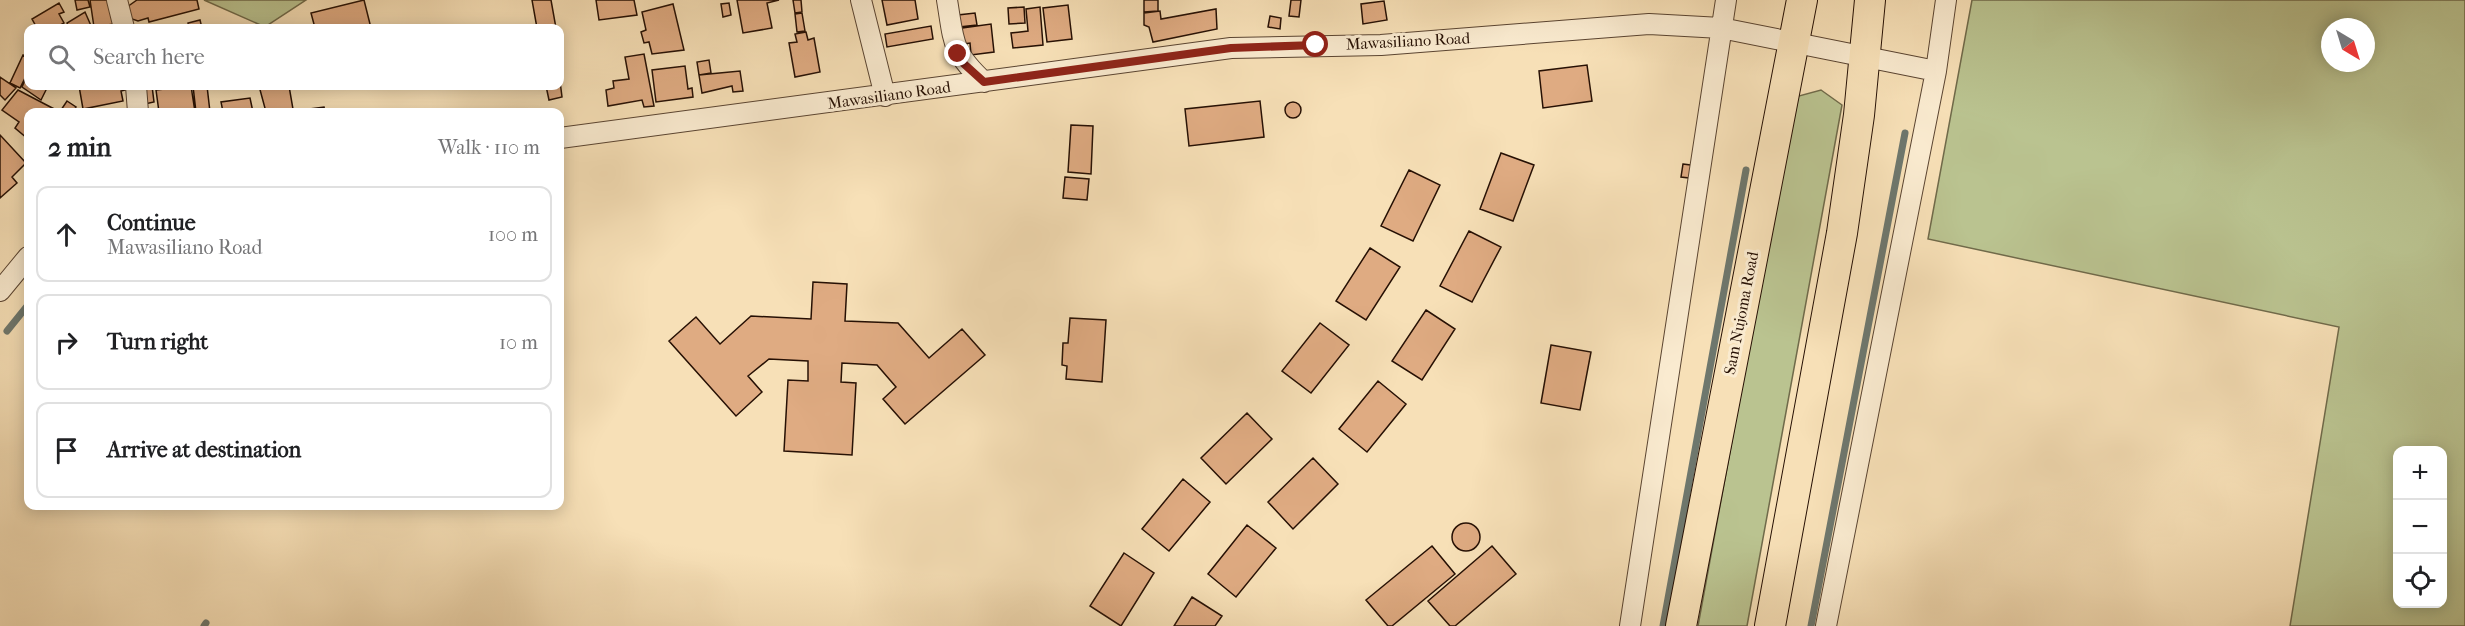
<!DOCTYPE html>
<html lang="en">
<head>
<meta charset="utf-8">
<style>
  :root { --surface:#fff; --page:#f6f6f6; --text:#202124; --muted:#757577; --line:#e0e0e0 }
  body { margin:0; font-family:"IM FELL French Canon",serif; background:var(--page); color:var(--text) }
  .controls { position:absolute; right:18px; bottom:18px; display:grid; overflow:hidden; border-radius:12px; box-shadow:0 3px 15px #0003 }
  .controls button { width:54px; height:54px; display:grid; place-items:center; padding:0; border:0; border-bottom:2px solid var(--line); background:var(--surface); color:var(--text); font:30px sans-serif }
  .compass { position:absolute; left:2321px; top:18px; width:54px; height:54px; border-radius:50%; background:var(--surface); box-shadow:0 3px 15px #0003; rotate:142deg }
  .stop { position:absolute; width:18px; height:18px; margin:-14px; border:4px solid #8f2418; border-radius:50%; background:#fff }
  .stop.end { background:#8f2418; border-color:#fff; box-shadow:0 2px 6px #0008 }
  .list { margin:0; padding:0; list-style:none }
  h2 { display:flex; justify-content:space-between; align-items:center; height:78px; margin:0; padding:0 24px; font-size:26px }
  h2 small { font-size:20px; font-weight:400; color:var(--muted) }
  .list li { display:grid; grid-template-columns:39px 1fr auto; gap:18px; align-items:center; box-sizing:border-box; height:96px; margin:0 12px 12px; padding:0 12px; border:2px solid var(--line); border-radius:12px }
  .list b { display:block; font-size:22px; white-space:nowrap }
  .list p { margin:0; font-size:20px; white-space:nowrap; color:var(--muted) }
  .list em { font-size:20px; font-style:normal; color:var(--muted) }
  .icon { flex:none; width:33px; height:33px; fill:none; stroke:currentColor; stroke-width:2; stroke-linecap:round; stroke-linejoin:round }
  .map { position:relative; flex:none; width:2465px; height:626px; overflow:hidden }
  .search { position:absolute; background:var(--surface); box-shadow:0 3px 15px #0003; left:24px; top:24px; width:540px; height:66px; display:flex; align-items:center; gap:15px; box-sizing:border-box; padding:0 21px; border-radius:12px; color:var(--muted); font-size:22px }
  .panel { position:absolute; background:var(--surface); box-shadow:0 3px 15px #0003; left:24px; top:108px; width:540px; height:402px; border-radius:12px }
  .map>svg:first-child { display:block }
  .green { fill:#bac390; stroke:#706a4a; stroke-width:1.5; fill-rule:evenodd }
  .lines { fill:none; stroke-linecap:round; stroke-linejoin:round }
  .stream { stroke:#6e776d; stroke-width:7 }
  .building { fill:#dfab82; stroke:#261004; stroke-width:1.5 }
  .minor-casing { stroke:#5a4431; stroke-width:22 }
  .primary-casing { stroke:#261004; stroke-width:32 }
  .minor { stroke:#faebd0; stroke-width:20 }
  .primary { stroke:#f7e0b7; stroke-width:30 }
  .route { stroke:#8f2418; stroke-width:8 }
  .labels { text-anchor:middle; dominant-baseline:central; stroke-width:6; stroke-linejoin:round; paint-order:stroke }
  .street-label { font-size:16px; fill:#261004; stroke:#faebd0 }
</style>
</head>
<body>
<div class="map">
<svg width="2465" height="626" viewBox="0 0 2465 626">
  <rect width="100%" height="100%" fill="#f7e0b7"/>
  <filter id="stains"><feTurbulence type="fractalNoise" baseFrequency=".00333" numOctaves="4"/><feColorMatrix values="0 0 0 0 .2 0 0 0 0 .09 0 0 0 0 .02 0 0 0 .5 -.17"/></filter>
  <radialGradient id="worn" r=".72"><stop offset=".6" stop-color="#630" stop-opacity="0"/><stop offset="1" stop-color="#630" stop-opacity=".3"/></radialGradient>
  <path class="green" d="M 204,0 L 306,0 L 265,27 Z
    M 1972,0 L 2465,0 L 2465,626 L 2290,626 L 2339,327 L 1928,239 ZM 2330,27 L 2366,27 L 2366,63 L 2330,63 ZM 2398,450 L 2442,450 L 2442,604 L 2398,604 Z
    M 1821,90 L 1842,105 L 1747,626 L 1698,626 L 1795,97 Z"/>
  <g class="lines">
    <path class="stream" d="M 7,331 L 28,305
      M 204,626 L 206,623
      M 1663,626 L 1746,170
      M 1811,626 L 1905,133"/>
  </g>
  <path class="building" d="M 75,0 L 88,0 L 90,7 L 77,10 Z
    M 90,0 L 111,0 L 114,24 L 94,27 Z
    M 137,0 L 197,0 L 199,9 L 149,22 L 148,18 L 138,21 L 129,18 L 127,7 Z
    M 364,0 L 371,28 L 363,28 L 363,25 L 352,28 L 315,28 L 311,13 Z
    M 532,0 L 551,0 L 556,28 L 537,28 Z
    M 596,0 L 634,0 L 637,15 L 599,20 Z
    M 737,0 L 779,0 L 767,3 L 772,28 L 743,33 Z
    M 793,0 L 801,0 L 802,12 L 795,13 Z
    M 882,0 L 915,0 L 918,19 L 887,25 Z
    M 1144,0 L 1158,0 L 1158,11 L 1144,12 Z
    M 1291,0 L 1301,0 L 1299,17 L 1289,16 Z
    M 1384,1 L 1387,20 L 1363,24 L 1361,4 Z
    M 59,3 L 64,12 L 59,14 L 64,23 L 55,28 L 37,28 L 32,19 Z
    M 729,3 L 731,15 L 723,17 L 721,4 Z
    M 673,4 L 684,50 L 652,54 L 649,42 L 644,43 L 641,32 L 646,30 L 642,12 Z
    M 1068,5 L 1072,39 L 1047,42 L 1043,8 Z
    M 1024,7 L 1025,23 L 1009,24 L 1008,8 Z
    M 1040,7 L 1043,45 L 1013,48 L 1011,33 L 1028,31 L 1026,9 Z
    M 1216,9 L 1217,29 L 1153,42 L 1149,27 L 1144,25 L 1144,13 L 1160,11 L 1161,19 Z
    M 85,12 L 92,28 L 69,28 L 67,23 Z
    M 802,13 L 805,31 L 797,32 L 795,14 Z
    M 975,13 L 977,25 L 959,27 L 958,15 Z
    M 1270,16 L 1281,18 L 1280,29 L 1268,27 Z
    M 200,20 L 202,28 L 189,28 L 188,23 Z
    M 991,24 L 994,52 L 971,55 L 970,43 L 957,45 L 955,29 Z
    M 931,26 L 933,39 L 887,47 L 885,34 Z
    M 806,32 L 808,40 L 814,38 L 820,72 L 795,77 L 789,43 L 797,42 L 795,34 Z
    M 644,54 L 654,106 L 644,107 L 642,100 L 608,106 L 606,90 L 614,88 L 613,81 L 629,79 L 625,57 Z
    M 23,55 L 28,58 L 28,72 L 20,88 L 10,83 Z
    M 709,60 L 711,73 L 699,75 L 697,62 Z
    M 1587,65 L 1592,101 L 1543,108 L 1539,71 Z
    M 685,66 L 688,89 L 692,88 L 693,97 L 656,102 L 652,70 Z
    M 740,71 L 743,91 L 733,92 L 732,86 L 702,93 L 699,75 Z
    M 0,77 L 16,88 L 5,100 L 0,95 Z
    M 26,78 L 28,86 L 47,88 L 41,100 L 22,87 Z
    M 560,81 L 562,97 L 549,100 L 546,86 L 560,86 Z
    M 79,86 L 124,86 L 125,90 L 121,91 L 123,101 L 83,109 Z
    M 140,86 L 152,86 L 154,102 L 140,105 Z
    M 191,86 L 195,112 L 159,112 L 156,90 Z
    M 193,86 L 207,86 L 210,112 L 196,112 Z
    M 259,86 L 289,86 L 293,109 L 266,112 Z
    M 18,90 L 60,112 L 28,112 L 28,139 L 15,128 L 19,122 L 2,110 Z
    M 250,98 L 253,112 L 223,112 L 221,102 Z
    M 67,101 L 76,107 L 73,112 L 61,110 Z
    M 1260,101 L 1264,137 L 1189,146 L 1185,109 Z
    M1285 110a8 8 0 1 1 16 0a8 8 0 1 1-16 0Z
    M 324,107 L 325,112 L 286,112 Z
    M 1071,125 L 1093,126 L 1091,174 L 1068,172 Z
    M 0,135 L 26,163 L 12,177 L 17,183 L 0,198 Z
    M 1501,153 L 1534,165 L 1513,221 L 1480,209 Z
    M 1683,164 L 1698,166 L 1697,179 L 1681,177 Z
    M 1409,170 L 1440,185 L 1413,241 L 1381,226 Z
    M 1065,177 L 1089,179 L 1087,200 L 1063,198 Z
    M 1469,231 L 1501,247 L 1472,302 L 1440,286 Z
    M 1370,248 L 1400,267 L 1366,320 L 1336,301 Z
    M 813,282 L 847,284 L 845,321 L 898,323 L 929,358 L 962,329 L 985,355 L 905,424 L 883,399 L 896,387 L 877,365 L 842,363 L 841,382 L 856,383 L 852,455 L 784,451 L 788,380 L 808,381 L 808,361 L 769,359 L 748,376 L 762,392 L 736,416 L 669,341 L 696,317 L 720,344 L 751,316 L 811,319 Z
    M 1426,310 L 1455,329 L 1422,380 L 1392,361 Z
    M 1070,318 L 1106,320 L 1102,382 L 1066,379 L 1067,366 L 1062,365 L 1063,343 L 1068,343 Z
    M 1320,323 L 1349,345 L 1311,393 L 1282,371 Z
    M 1551,345 L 1591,352 L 1580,410 L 1541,403 Z
    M 1378,381 L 1406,404 L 1367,452 L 1339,429 Z
    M 1247,413 L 1272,439 L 1226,484 L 1201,458 Z
    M 1313,458 L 1338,484 L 1293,529 L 1268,502 Z
    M 1183,479 L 1210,502 L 1169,551 L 1142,529 Z
    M1452 537a14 14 0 1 1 28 0a14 14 0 1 1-28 0Z
    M 1247,525 L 1276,548 L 1236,597 L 1208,574 Z
    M 1432,546 L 1455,574 L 1392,626 L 1388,626 L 1366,600 Z
    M 1492,546 L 1516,574 L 1455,626 L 1450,626 L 1428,601 Z
    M 1124,553 L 1154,573 L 1121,626 L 1090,606 Z
    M 1192,597 L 1222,616 L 1215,626 L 1174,626 Z"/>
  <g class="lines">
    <defs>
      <path id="minor" d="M 117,0 L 124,28
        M 861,0 L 885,96
        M 947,0 C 954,42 951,51 984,82
        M 136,86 L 138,112
        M 560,138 L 1231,48 L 1381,45 L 1649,24 L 1721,28 L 1936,71
        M 0,291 L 28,257
        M 1630,626 L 1726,0
        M 1826,626 L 1936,71 L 1946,0"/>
      <path id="primary" d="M 1681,626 L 1802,0
        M 1770,626 L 1842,233 L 1859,115 L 1870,0"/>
    </defs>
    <use href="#minor" class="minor-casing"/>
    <use href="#primary" class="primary-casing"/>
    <use href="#minor" class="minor"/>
    <use href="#primary" class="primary"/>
  </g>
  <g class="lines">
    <path class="route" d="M 958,54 L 963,63 L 984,82 L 1231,48 L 1316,45"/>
  </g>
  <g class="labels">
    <g class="street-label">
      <text transform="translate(1408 41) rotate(-3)">Mawasiliano Road</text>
      <text transform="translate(889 95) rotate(-8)">Mawasiliano Road</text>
      <text transform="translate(1741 313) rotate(-79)">Sam Nujoma Road</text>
    </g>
  </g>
  <rect width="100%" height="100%" filter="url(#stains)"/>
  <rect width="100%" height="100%" fill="url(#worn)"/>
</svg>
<div class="controls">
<button>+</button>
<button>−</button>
<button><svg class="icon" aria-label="locate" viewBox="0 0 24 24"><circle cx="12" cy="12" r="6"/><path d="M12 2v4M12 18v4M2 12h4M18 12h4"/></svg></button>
</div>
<svg class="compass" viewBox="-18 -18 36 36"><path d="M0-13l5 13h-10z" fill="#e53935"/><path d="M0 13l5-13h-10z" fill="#757577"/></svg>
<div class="stop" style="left:1316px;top:45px"></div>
<div class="stop end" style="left:958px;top:54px"></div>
<div class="search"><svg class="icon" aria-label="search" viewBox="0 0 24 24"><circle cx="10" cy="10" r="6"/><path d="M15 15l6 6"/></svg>Search here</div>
<section class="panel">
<h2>2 min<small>Walk · 110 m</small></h2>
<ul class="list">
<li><svg class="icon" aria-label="ahead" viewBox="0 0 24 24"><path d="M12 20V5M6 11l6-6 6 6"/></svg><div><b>Continue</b><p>Mawasiliano Road</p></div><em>100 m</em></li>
<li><svg class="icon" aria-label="right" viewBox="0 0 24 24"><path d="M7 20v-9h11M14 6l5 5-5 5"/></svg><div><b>Turn right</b></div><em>10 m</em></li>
<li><svg class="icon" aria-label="arrive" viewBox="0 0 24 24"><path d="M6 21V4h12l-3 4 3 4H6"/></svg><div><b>Arrive at destination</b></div></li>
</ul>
</section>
</div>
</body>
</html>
